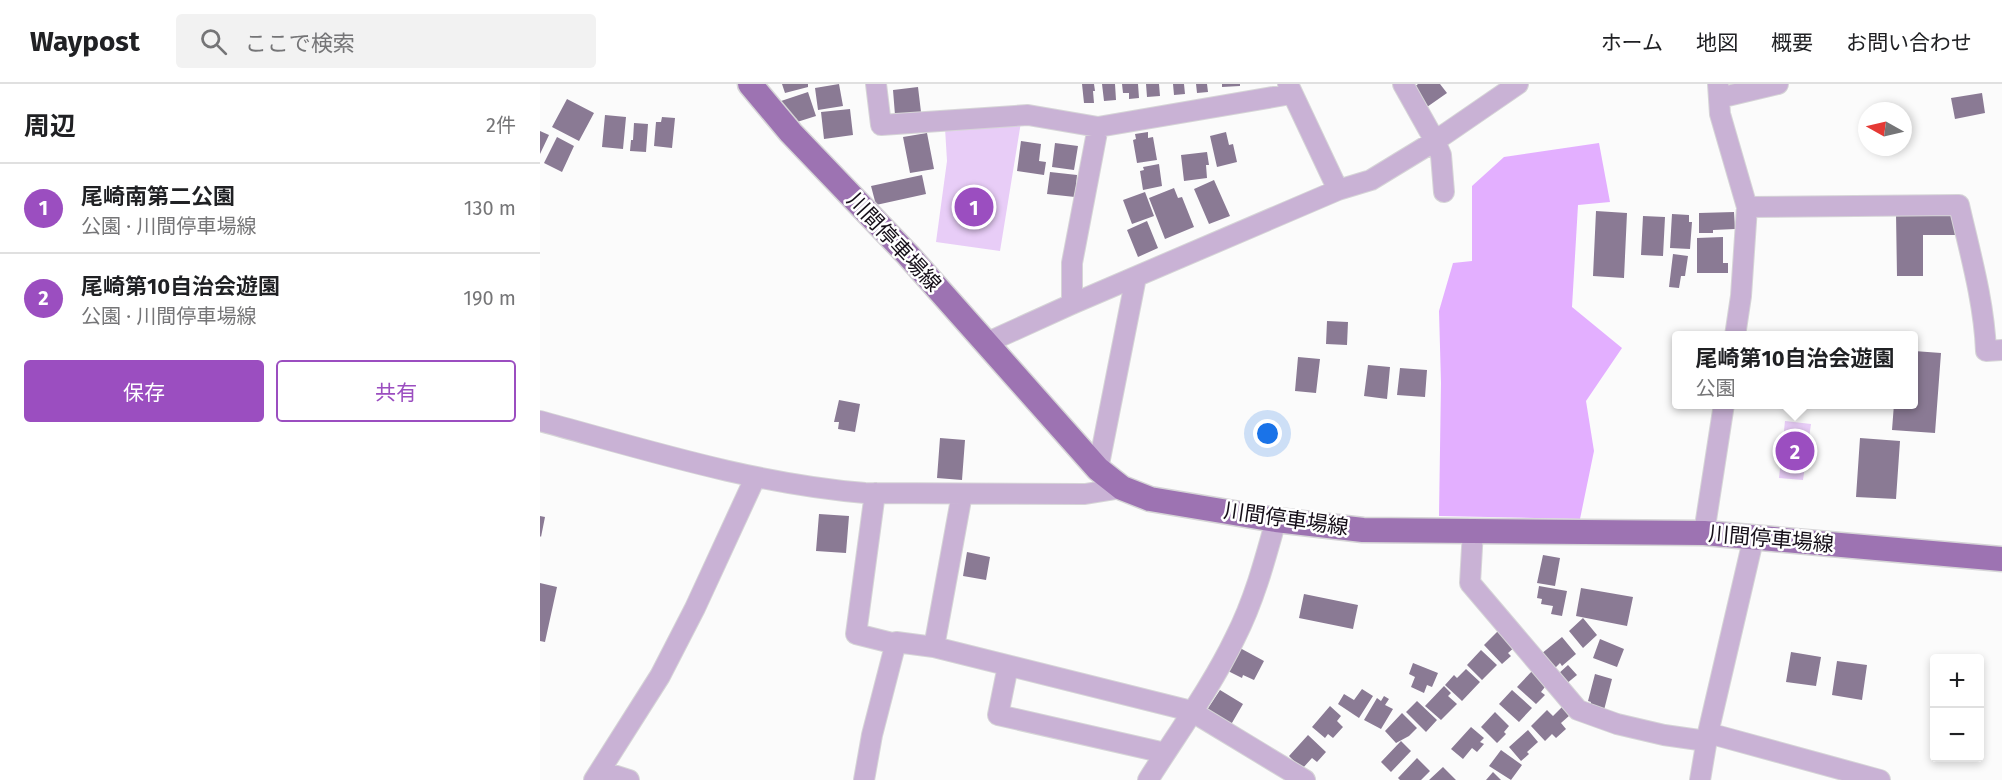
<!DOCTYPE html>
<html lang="ja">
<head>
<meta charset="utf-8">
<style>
  :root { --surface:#fff; --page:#f2f2f2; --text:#202124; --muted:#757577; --line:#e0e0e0; --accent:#9b4ec0 }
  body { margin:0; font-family:"Fira Sans","Noto Sans JP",sans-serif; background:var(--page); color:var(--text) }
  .controls { position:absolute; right:18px; bottom:18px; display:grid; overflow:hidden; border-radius:6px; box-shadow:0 3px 9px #0003 }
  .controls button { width:54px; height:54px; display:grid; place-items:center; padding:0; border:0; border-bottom:2px solid var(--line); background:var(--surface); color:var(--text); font:30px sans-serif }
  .compass { position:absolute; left:1318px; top:18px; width:54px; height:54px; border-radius:50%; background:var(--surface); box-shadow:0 3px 9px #0003; rotate:278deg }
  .you { position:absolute; left:728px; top:350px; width:21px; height:21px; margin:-15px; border:4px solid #fff; border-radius:50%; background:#1a73e8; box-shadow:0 0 0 9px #1a73e833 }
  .badge { display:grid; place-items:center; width:39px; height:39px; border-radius:50%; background:var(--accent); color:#fff; font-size:20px; font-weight:700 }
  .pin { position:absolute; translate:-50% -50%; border:3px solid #fff; box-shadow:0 2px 6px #0006 }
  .popup { position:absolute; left:1132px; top:247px; width:246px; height:78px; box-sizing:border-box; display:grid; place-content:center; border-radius:6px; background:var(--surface); filter:drop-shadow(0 2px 4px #0005); font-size:20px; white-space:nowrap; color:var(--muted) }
  .popup b { font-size:22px; color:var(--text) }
  .popup::after { content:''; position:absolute; left:50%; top:100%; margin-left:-12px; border:12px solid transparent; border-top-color:var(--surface) }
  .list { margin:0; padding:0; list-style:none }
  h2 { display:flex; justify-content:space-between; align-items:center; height:78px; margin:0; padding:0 24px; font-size:26px }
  h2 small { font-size:20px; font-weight:400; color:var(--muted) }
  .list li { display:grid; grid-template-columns:39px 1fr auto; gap:18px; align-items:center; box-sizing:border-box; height:90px; padding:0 24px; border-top:2px solid var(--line) }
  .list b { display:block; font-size:22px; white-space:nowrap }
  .list p { margin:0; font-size:20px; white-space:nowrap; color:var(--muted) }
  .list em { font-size:20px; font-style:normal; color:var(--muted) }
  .actions { display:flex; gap:12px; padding:18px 24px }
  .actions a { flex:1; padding:14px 0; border:2px solid var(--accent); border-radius:6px; text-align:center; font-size:21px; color:var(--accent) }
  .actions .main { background:var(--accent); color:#fff }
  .icon { flex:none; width:33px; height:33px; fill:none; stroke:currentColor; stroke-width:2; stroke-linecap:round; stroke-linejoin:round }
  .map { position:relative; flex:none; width:1462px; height:696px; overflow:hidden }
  header { display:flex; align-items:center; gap:36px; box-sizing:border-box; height:84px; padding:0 30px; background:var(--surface); border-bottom:2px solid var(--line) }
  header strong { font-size:28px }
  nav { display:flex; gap:33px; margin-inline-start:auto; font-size:21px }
  .search { width:420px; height:54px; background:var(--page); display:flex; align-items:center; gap:15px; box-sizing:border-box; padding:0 21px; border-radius:6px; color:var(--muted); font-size:22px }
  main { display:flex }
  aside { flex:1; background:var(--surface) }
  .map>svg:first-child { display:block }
  .green { fill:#e8cdf7 }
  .forest { fill:#e3afff }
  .building { fill:#8a7a94 }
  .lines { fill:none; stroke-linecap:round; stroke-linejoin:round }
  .minor-casing { stroke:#d6d5d7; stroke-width:22 }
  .major-casing { stroke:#d6d5d7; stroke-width:27 }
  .minor { stroke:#c9b2d5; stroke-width:20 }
  .major { stroke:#9d73b2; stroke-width:24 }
  .labels { text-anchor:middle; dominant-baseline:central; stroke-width:5; stroke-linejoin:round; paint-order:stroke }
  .street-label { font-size:21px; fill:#150e18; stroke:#fff }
</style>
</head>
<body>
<header>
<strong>Waypost</strong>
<div class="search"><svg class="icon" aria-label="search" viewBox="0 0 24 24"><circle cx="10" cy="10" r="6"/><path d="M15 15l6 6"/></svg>ここで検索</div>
<nav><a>ホーム</a><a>地図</a><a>概要</a><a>お問い合わせ</a></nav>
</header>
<main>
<aside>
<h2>周辺<small>2件</small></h2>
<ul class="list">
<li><span class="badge">1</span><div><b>尾崎南第二公園</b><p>公園 · 川間停車場線</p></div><em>130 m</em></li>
<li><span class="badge">2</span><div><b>尾崎第10自治会遊園</b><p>公園 · 川間停車場線</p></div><em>190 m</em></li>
</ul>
<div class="actions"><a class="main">保存</a><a>共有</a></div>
</aside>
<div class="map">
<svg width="1462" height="696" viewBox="0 0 1462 696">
  <rect width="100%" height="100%" fill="#fbfbfb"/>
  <path class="green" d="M 481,38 L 460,167 L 396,158 L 407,77 L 405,44 Z
    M 1245,337 L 1271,340 L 1263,396 L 1239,394 Z"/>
  <path class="forest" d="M 1059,59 L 1070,118 L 1038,121 L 1032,223 L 1082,264 L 1046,317 L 1054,367 L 1040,435 L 899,432 L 901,299 L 899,227 L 913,179 L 932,177 L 932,102 L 964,73 Z"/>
  <path class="building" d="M 242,0 L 268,0 L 268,3 L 245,9 Z
    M 299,0 L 303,22 L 278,26 L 275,4 Z
    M 542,0 L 554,0 L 555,7 L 553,7 L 554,19 L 544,19 Z
    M 562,0 L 575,0 L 576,16 L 564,17 Z
    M 582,0 L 598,0 L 599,14 L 589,15 L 589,9 L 583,9 Z
    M 606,0 L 619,0 L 620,12 L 607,13 Z
    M 633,0 L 644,0 L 645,10 L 634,11 Z
    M 656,0 L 667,0 L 668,8 L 657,9 Z
    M 682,0 L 700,0 L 700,2 L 682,3 Z
    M 878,0 L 900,0 L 907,9 L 887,23 L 873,4 Z
    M 378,3 L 381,28 L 355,31 L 353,6 Z
    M 268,8 L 276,32 L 257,38 L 256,34 L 248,37 L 241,17 Z
    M 1442,9 L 1445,29 L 1415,35 L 1411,14 Z
    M 27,15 L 54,29 L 39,57 L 12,43 Z
    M 310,25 L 313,51 L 284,55 L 281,28 Z
    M 65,31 L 86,33 L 83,65 L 62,63 Z
    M 122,33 L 135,34 L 132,64 L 114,62 L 116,38 L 121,38 Z
    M 94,39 L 108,40 L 106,68 L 90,67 L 91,56 L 93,56 Z
    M 0,47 L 9,51 L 0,70 Z
    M 608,48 L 608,54 L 613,53 L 617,76 L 597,79 L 593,56 L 596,55 L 595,50 Z
    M 686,48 L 689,61 L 693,60 L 697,78 L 677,83 L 670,52 Z
    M 387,49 L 394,85 L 370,89 L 363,53 Z
    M 17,53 L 34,62 L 22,88 L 4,79 Z
    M 481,57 L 501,60 L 499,77 L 506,78 L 504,91 L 477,87 Z
    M 515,59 L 538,62 L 534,86 L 512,83 Z
    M 667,68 L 669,81 L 666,81 L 667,94 L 644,97 L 641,71 Z
    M 619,80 L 622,102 L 603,106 L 600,87 L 604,86 L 603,83 Z
    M 510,88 L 537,91 L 535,113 L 507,110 Z
    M 382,91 L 386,110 L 336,121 L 331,102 Z
    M 674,96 L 690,132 L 669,140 L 654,105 Z
    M 634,104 L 638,114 L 642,113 L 654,143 L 625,155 L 609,114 Z
    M 605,108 L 614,132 L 592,140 L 583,116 Z
    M 1056,127 L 1087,129 L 1084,194 L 1053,192 Z
    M 1194,128 L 1195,145 L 1173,146 L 1173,149 L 1159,149 L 1159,129 Z
    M 1417,128 L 1418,151 L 1383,151 L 1383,192 L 1357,192 L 1356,129 Z
    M 1132,130 L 1149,131 L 1149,138 L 1152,138 L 1150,165 L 1130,164 Z
    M 1103,132 L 1125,133 L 1123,172 L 1101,171 Z
    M 607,137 L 618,164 L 598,173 L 587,146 Z
    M 1183,153 L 1183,179 L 1188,179 L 1188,189 L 1157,189 L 1157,154 Z
    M 1133,170 L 1148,172 L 1145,192 L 1141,192 L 1139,204 L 1129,203 Z
    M 787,237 L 808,238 L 807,261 L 786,260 Z
    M 1374,267 L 1401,269 L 1395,349 L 1352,346 L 1354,320 L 1374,320 Z
    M 758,273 L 780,275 L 776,309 L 755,307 Z
    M 828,281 L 850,283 L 847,315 L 824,312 Z
    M 860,284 L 887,286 L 885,313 L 857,311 Z
    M 299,316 L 320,320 L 315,348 L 298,345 L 299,338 L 294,338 Z
    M 400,354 L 425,356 L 422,396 L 397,394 Z
    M 1320,354 L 1360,357 L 1356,415 L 1316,413 Z
    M 279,430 L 309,432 L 306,469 L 276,467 Z
    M 0,432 L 5,433 L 1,453 L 0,452 Z
    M 427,468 L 450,473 L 446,496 L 423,492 Z
    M 1003,471 L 1020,474 L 1015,502 L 997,499 Z
    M 0,499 L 17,503 L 5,558 L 0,557 Z
    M 999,502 L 1027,507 L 1022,532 L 1011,530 L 1013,522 L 1001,520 L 1002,515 L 997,514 Z
    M 1041,504 L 1093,513 L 1087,542 L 1036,532 Z
    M 764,510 L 818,521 L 813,545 L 759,534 Z
    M 1043,534 L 1057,551 L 1043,564 L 1029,547 Z
    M 960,545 L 976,562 L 968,569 L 971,572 L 962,580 L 944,561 Z
    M 1022,553 L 1036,570 L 1022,582 L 1020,579 L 1014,585 L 1001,570 Z
    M 1060,555 L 1084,565 L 1077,583 L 1053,574 Z
    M 700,564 L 724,577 L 714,596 L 703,591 L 702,594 L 688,587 Z
    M 941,566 L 957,581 L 942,596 L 927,581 Z
    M 1251,568 L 1281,573 L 1276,602 L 1246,598 Z
    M 1297,577 L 1327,581 L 1322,616 L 1292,611 Z
    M 873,579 L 898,589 L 892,603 L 887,601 L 884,609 L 871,603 L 875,593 L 869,590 Z
    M 1028,581 L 1037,591 L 1026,600 L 1018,590 Z
    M 926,585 L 940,598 L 922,617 L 905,601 L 914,591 L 917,594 Z
    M 993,586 L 1008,599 L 1001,608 L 1005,611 L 996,620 L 977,603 Z
    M 1055,590 L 1072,595 L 1064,626 L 1050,622 L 1051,618 L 1048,617 Z
    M 904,602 L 911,609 L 908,612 L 917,620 L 901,636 L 885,622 Z
    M 822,605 L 833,612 L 819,634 L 798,620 L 804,610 L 814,616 Z
    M 680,606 L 703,620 L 689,644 L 665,629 Z
    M 972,606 L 992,624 L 979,638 L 959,620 Z
    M 844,612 L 849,615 L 845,621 L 853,625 L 841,645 L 824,636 L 837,614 L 841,617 Z
    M 877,617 L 897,636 L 886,648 L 866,628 Z
    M 790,622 L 801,632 L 797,637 L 803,643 L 793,654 L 788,650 L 785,654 L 772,643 Z
    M 1022,623 L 1030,631 L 1021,639 L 1026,645 L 1016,654 L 1012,650 L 1005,657 L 991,642 L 1007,626 L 1013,632 Z
    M 955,628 L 969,642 L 964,648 L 966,650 L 957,659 L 941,643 Z
    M 862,629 L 877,644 L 869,652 L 856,659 L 845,647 Z
    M 931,643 L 944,654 L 940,658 L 944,660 L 937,668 L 932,664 L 923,675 L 911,665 Z
    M 988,646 L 998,658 L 987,668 L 989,670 L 981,677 L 969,663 Z
    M 768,651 L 786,668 L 777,678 L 772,674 L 762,685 L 749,672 Z
    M 861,657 L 871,667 L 851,688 L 841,678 Z
    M 961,666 L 982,681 L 971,696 L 949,682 Z
    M 877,674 L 890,687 L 881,696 L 860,696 L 858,694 Z
    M 903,683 L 916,696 L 889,696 Z
    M 953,688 L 961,696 L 946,696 Z"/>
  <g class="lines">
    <defs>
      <path id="minor" d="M 336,0 L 341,41 L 488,31 L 558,43 L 751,10
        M 748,0 L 798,106
        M 863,0 L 895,57 L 901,71 L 904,108
        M 1178,0 L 1180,30 L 1207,123 L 1201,212 L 1195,252
        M 1179,14 L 1238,0
        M 1207,123 L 1419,121 C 1430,169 1444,217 1446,267 L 1462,266
        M 532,220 L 532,179 L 558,43
        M 446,259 L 532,220 L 798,106 L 831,96 L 895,57 L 978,0
        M 0,337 C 107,366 214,400 325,409 L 545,410 L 582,404
        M 558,385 L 596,193
        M 335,409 L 316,550 L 356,560
        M 933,446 L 930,499 L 1038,626 L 1077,640 L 1124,651 L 1166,657
        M 1164,449 L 1184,320
        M 394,563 L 422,410
        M 468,582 L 458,631 L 625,669
        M 1168,649 L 1340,696
        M 61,687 L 89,696
        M 54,696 L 120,592 L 155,524 L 215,394
        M 324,696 L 332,651 L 356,558 L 394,563 L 651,627 L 765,696
        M 608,696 C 637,650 672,602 695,554 C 714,517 725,476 736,436
        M 1160,696 L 1168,649 L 1214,452"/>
      <path id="major" d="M 210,0 L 251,49 L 368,171 L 558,385 L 582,404 L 610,415 L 736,436 L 823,446 L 1164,449 L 1462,475"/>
    </defs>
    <use href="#minor" class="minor-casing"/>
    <use href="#major" class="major-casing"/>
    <use href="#minor" class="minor"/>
    <use href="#major" class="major"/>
  </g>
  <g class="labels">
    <g class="street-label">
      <text transform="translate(354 158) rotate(47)">川間停車場線</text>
      <text transform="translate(746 435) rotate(8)">川間停車場線</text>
      <text transform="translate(1231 455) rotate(5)">川間停車場線</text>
    </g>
  </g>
</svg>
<div class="controls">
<button>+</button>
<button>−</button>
</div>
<svg class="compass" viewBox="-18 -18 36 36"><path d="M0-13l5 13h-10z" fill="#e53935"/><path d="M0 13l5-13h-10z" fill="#757577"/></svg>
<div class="you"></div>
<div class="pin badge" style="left:434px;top:123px">1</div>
<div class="pin badge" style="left:1255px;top:367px">2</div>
<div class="popup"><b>尾崎第10自治会遊園</b>公園</div>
</div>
</main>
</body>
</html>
